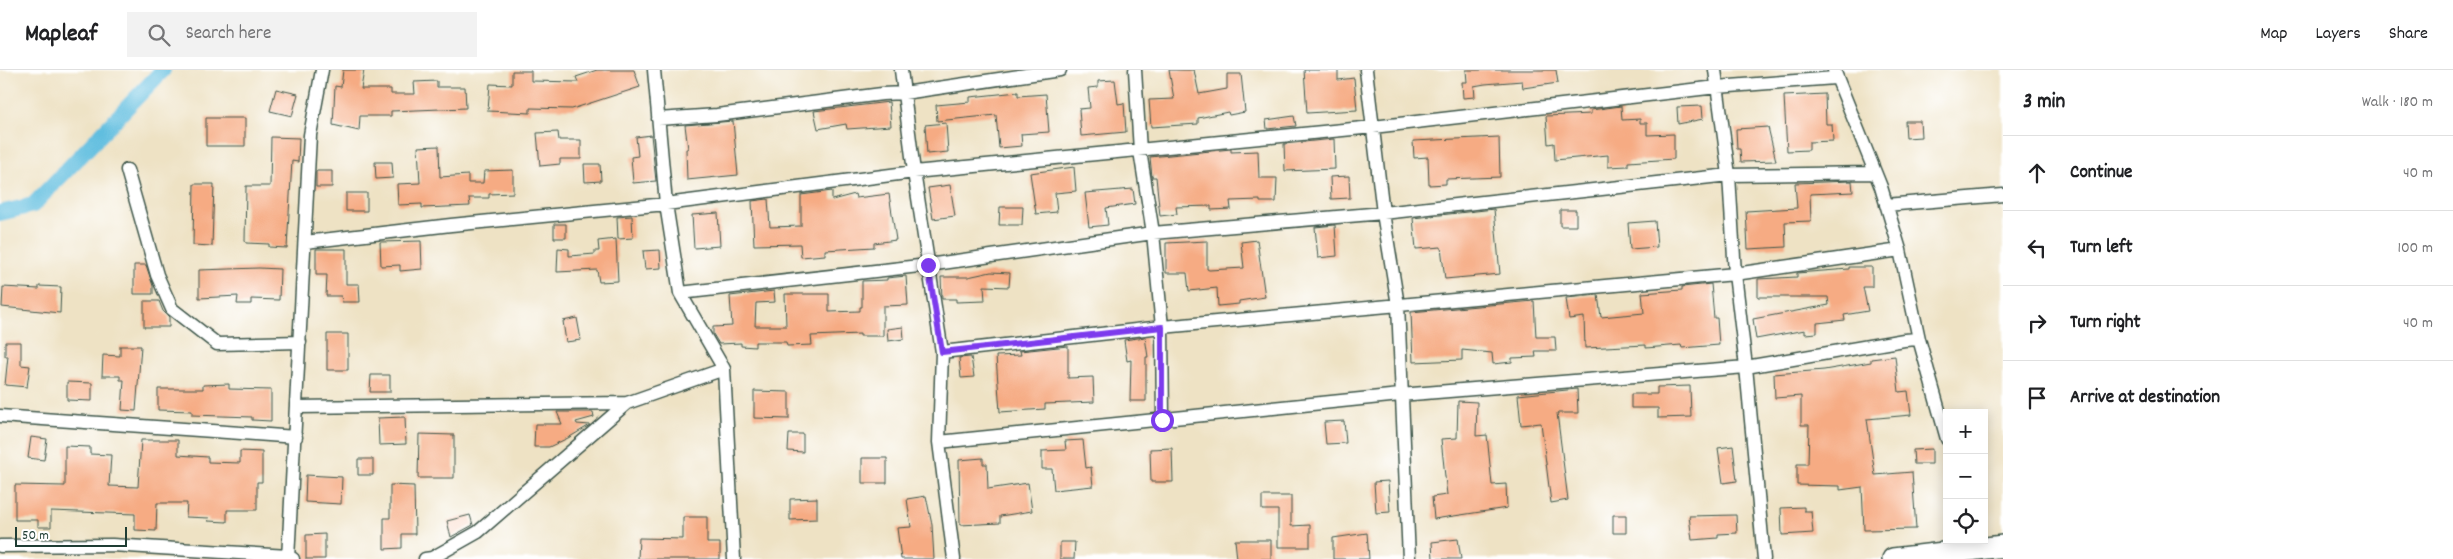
<!DOCTYPE html>
<html lang="en">
<head>
<meta charset="utf-8">
<style>
  :root { --surface:#fff; --page:#f2f2f2; --text:#202124; --muted:#757577; --line:#e0e0e0 }
  body { margin:0; font-family:Dekko,sans-serif; background:var(--page); color:var(--text) }
  .controls { position:absolute; right:15px; bottom:15px; display:grid; overflow:hidden; border-radius:0px; box-shadow:0 2px 12px #0003 }
  .controls button { width:45px; height:45px; display:grid; place-items:center; padding:0; border:0; border-bottom:1px solid var(--line); background:var(--surface); color:var(--text); font:25px sans-serif }
  .scale { position:absolute; left:15px; bottom:12px; width:112px; box-sizing:border-box; padding-left:5px; border:2px solid #1f3d34; border-top:0; font-size:14px; line-height:18px; white-space:nowrap; color:#1f3d34; -webkit-text-stroke:4px #fff; paint-order:stroke }
  .stop { position:absolute; width:15px; height:15px; margin:-11px; border:4px solid #7c3aed; border-radius:50%; background:#fff }
  .stop.end { background:#7c3aed; border-color:#fff; box-shadow:0 1px 5px #0008 }
  .list { margin:0; padding:0; list-style:none }
  h2 { display:flex; justify-content:space-between; align-items:center; height:65px; margin:0; padding:0 20px; font-size:21px }
  h2 small { font-size:16px; font-weight:400; color:var(--muted) }
  .list li { display:grid; grid-template-columns:32px 1fr auto; gap:15px; align-items:center; box-sizing:border-box; height:75px; padding:0 20px; border-top:1px solid var(--line) }
  .list b { display:block; font-size:19px; white-space:nowrap }
  .list em { font-size:16px; font-style:normal; color:var(--muted) }
  .icon { flex:none; width:28px; height:28px; fill:none; stroke:currentColor; stroke-width:2; stroke-linecap:round; stroke-linejoin:round }
  .map { position:relative; flex:none; width:2003px; height:489px; overflow:hidden }
  header { display:flex; align-items:center; gap:30px; box-sizing:border-box; height:70px; padding:0 25px; background:var(--surface); border-bottom:1px solid var(--line) }
  header strong { font-size:24px }
  nav { display:flex; gap:28px; margin-inline-start:auto; font-size:18px }
  .search { width:350px; height:45px; background:var(--page); display:flex; align-items:center; gap:12px; box-sizing:border-box; padding:0 18px; border-radius:0px; color:var(--muted); font-size:19px }
  main { display:flex }
  aside { flex:1; background:var(--surface) }
  .map>svg:first-child { display:block }
  .lines { fill:none; stroke-linecap:round; stroke-linejoin:round }
  .canal { stroke:#61bedf; stroke-width:16 }
  .building { fill:#f6ab83 }
  .minor-casing { stroke:#3e564a; stroke-width:15 }
  .trunk-casing { stroke:#3e564a; stroke-width:24 }
  .minor { stroke:#fff; stroke-width:12 }
  .trunk { stroke:#fff; stroke-width:21 }
  .route { stroke:#7c3aed; stroke-width:6 }
</style>
</head>
<body>
<header>
<strong>Mapleaf</strong>
<div class="search"><svg class="icon" aria-label="search" viewBox="0 0 24 24"><circle cx="10" cy="10" r="6"/><path d="M15 15l6 6"/></svg>Search here</div>
<nav><a>Map</a><a>Layers</a><a>Share</a></nav>
</header>
<main>
<div class="map">
<svg width="2003" height="489" viewBox="0 0 2003 489">
  <rect width="100%" height="100%" fill="#fff"/>
  <filter id="ink" filterUnits="userSpaceOnUse"><feTurbulence type="fractalNoise" baseFrequency=".02" numOctaves="2"/><feDisplacementMap in="SourceGraphic" scale="10" xChannelSelector="R" yChannelSelector="G"/><feConvolveMatrix kernelMatrix="1 2 1 2 8 2 1 2 1" color-interpolation-filters="sRGB"/></filter>
  <filter id="wash" filterUnits="userSpaceOnUse"><feTurbulence type="fractalNoise" baseFrequency=".0096" numOctaves="4" result="noise"/><feDisplacementMap in="SourceGraphic" scale="20" xChannelSelector="R" yChannelSelector="G"/><feGaussianBlur stdDeviation="1.12" result="paint"/><feColorMatrix in="noise" values="0 0 0 0 0 0 0 0 0 0 0 0 0 0 0 0 0 1.4 0 .05"/><feComposite in="paint" operator="in"/></filter>
  <g filter="url(#wash)">
    <rect width="100%" height="100%" fill="#eee2c4"/>
    <g class="lines">
      <path class="canal" d="M 0,143 L 33,135 L 163,0"/>
    </g>
    <g id="blocks">
      <path class="building" d="M 343,0 L 364,0 L 361,19 L 391,19 L 391,24 L 415,24 L 414,12 L 437,11 L 437,17 L 465,17 L 466,38 L 391,41 L 391,46 L 360,46 L 359,61 L 333,55 L 335,16 L 341,17 Z
        M 597,0 L 634,0 L 640,17 L 572,39 L 530,38 L 530,43 L 488,41 L 490,14 L 512,15 L 512,1 L 531,1 L 531,11 L 578,12 L 576,7 Z
        M 1169,0 L 1194,0 L 1199,24 L 1227,19 L 1227,4 L 1241,4 L 1245,42 L 1229,45 L 1228,42 L 1198,48 L 1198,54 L 1151,57 L 1149,30 L 1174,29 Z
        M 1304,0 L 1338,0 L 1338,10 L 1354,8 L 1357,40 L 1307,43 Z
        M 1466,0 L 1556,0 L 1558,13 L 1523,18 L 1522,11 L 1485,14 L 1474,16 L 1475,27 L 1463,28 L 1462,12 L 1467,12 Z
        M 1115,10 L 1118,34 L 1124,33 L 1126,62 L 1081,66 L 1079,39 L 1090,38 L 1088,18 L 1098,17 L 1098,11 Z
        M 276,19 L 298,24 L 292,46 L 270,41 Z
        M 1018,22 L 1018,26 L 1046,24 L 1049,62 L 1021,64 L 1022,76 L 999,78 L 996,45 L 937,51 L 936,35 L 970,32 L 970,27 Z
        M 1825,24 L 1826,54 L 1832,54 L 1833,71 L 1809,72 L 1809,80 L 1787,81 L 1784,26 Z
        M 889,32 L 891,56 L 847,59 L 846,54 L 818,59 L 814,41 Z
        M 1621,36 L 1622,50 L 1640,49 L 1640,53 L 1647,53 L 1647,65 L 1674,64 L 1674,89 L 1628,92 L 1628,96 L 1608,97 L 1608,85 L 1555,90 L 1554,73 L 1548,74 L 1546,46 L 1591,44 L 1591,40 Z
        M 1702,36 L 1703,49 L 1678,54 L 1677,37 Z
        M 1294,46 L 1296,56 L 1267,59 L 1266,50 Z
        M 206,48 L 245,48 L 245,76 L 206,76 Z
        M 733,51 L 738,105 L 687,110 L 686,79 L 688,79 L 685,55 Z
        M 1905,51 L 1920,51 L 1921,67 L 1906,68 Z
        M 946,53 L 948,82 L 927,84 L 925,55 Z
        M 1768,57 L 1776,91 L 1741,92 L 1740,79 L 1737,79 L 1736,59 Z
        M 558,62 L 559,70 L 581,70 L 581,89 L 560,89 L 560,94 L 540,96 L 537,63 Z
        M 651,65 L 656,111 L 633,113 L 631,87 L 638,86 L 636,67 Z
        M 271,67 L 299,68 L 298,92 L 292,91 L 287,178 L 269,177 L 269,174 L 246,173 L 245,171 L 246,116 L 270,116 Z
        M 1499,67 L 1500,107 L 1446,109 L 1446,114 L 1429,115 L 1428,87 L 1414,88 L 1413,71 Z
        M 1334,69 L 1335,99 L 1285,101 L 1284,74 Z
        M 439,76 L 440,107 L 468,105 L 468,113 L 483,113 L 484,101 L 513,100 L 513,123 L 489,124 L 489,128 L 469,128 L 470,136 L 422,138 L 422,134 L 398,135 L 397,114 L 420,113 L 418,77 Z
        M 1231,79 L 1231,82 L 1258,81 L 1259,108 L 1277,108 L 1276,132 L 1260,132 L 1260,130 L 1230,131 L 1231,139 L 1211,140 L 1211,136 L 1176,137 L 1177,144 L 1160,146 L 1156,107 L 1152,107 L 1150,87 Z
        M 375,92 L 392,92 L 393,108 L 376,109 Z
        M 584,94 L 600,94 L 601,111 L 585,112 Z
        M 1074,97 L 1076,121 L 1055,123 L 1057,142 L 1036,144 L 1030,103 Z
        M 316,101 L 332,101 L 332,117 L 316,117 Z
        M 1349,106 L 1350,128 L 1331,129 L 1330,107 Z
        M 1852,111 L 1853,122 L 1810,124 L 1811,151 L 1785,152 L 1786,177 L 1748,179 L 1746,141 L 1797,138 L 1795,113 Z
        M 194,114 L 214,114 L 212,176 L 193,175 Z
        M 950,115 L 955,146 L 933,149 L 928,118 Z
        M 1133,119 L 1135,134 L 1106,138 L 1108,155 L 1089,157 L 1085,123 Z
        M 832,121 L 832,130 L 855,124 L 856,128 L 889,124 L 896,170 L 874,173 L 874,177 L 825,180 L 825,185 L 801,187 L 800,174 L 754,175 L 752,131 L 768,129 L 770,157 L 801,156 L 801,125 Z
        M 346,123 L 367,123 L 367,141 L 346,141 Z
        M 1000,137 L 1023,137 L 1022,155 L 999,155 Z
        M 1494,139 L 1500,204 L 1445,209 L 1441,177 L 1416,179 L 1413,148 Z
        M 1560,140 L 1576,140 L 1576,156 L 1560,156 Z
        M 718,143 L 720,176 L 694,178 L 692,145 Z
        M 632,146 L 633,168 L 618,169 L 617,147 Z
        M 1655,151 L 1657,177 L 1630,179 L 1628,153 Z
        M 554,154 L 566,154 L 566,168 L 554,168 Z
        M 1335,155 L 1337,186 L 1318,188 L 1315,157 Z
        M 616,169 L 618,211 L 599,212 L 597,200 L 557,202 L 558,178 L 569,179 L 569,186 L 595,184 L 595,181 L 599,181 L 598,171 Z
        M 1257,170 L 1265,227 L 1239,231 L 1239,234 L 1218,236 L 1217,218 L 1189,221 L 1187,203 L 1166,203 L 1166,173 L 1207,171 L 1207,199 L 1209,200 L 1244,198 L 1241,172 Z
        M 421,171 L 422,199 L 400,201 L 400,195 L 381,196 L 380,172 Z
        M 316,179 L 346,179 L 346,214 L 359,214 L 360,232 L 342,232 L 341,226 L 326,226 L 327,205 L 316,205 Z
        M 660,180 L 661,198 L 645,199 L 643,181 Z
        M 134,195 L 146,195 L 153,216 L 153,224 L 134,224 Z
        M 1849,197 L 1872,197 L 1872,217 L 1863,217 L 1868,241 L 1844,245 L 1845,250 L 1817,253 L 1817,263 L 1805,264 L 1805,260 L 1756,269 L 1753,249 L 1829,235 L 1828,227 L 1758,227 L 1758,209 L 1797,207 L 1797,203 L 1849,199 Z
        M 259,198 L 280,199 L 279,230 L 251,229 L 251,234 L 237,234 L 238,226 L 199,228 L 199,200 Z
        M 991,202 L 1010,203 L 1009,217 L 984,216 L 985,231 L 956,232 L 956,229 L 942,229 L 941,207 L 968,207 Z
        M 906,206 L 908,235 L 883,236 L 883,266 L 860,266 L 860,264 L 811,266 L 812,275 L 787,276 L 786,272 L 755,272 L 755,277 L 741,276 L 741,273 L 719,274 L 713,264 L 713,257 L 732,256 L 730,226 L 774,221 L 775,232 L 756,233 L 755,256 L 786,256 L 785,224 L 829,224 L 829,242 L 860,241 L 860,237 L 862,237 L 862,211 L 887,210 L 887,208 Z
        M 1711,214 L 1714,248 L 1717,248 L 1719,275 L 1682,278 L 1681,275 L 1646,278 L 1646,275 L 1585,278 L 1584,247 L 1569,249 L 1566,228 L 1598,225 L 1601,247 L 1644,243 L 1642,223 L 1682,220 L 1682,217 Z
        M 39,216 L 61,217 L 60,243 L 2,237 L 3,217 L 39,219 Z
        M 144,231 L 159,231 L 163,241 L 169,247 L 169,257 L 144,257 Z
        M 1534,231 L 1536,267 L 1555,267 L 1556,281 L 1535,281 L 1536,287 L 1512,288 L 1512,292 L 1493,294 L 1492,283 L 1462,280 L 1462,290 L 1413,292 L 1411,242 Z
        M 577,248 L 581,270 L 566,272 L 563,251 Z
        M 903,257 L 904,269 L 888,271 L 887,259 Z
        M 327,264 L 348,264 L 348,300 L 327,300 Z
        M 1145,267 L 1148,287 L 1146,287 L 1146,331 L 1130,331 L 1131,290 L 1127,291 L 1124,270 Z
        M 5,272 L 21,272 L 21,295 L 30,296 L 27,317 L 5,315 L 8,286 L 5,286 Z
        M 120,276 L 141,276 L 136,341 L 122,340 L 124,310 L 120,310 L 120,306 L 102,306 L 103,285 L 120,286 Z
        M 1068,276 L 1068,308 L 1093,307 L 1094,332 L 1045,334 L 1045,339 L 1000,342 L 996,286 L 1021,285 L 1020,281 Z
        M 1895,286 L 1899,322 L 1908,321 L 1911,345 L 1867,349 L 1875,405 L 1912,402 L 1916,459 L 1864,460 L 1862,417 L 1840,420 L 1840,416 L 1797,415 L 1797,394 L 1808,394 L 1809,355 L 1801,355 L 1801,326 L 1775,328 L 1774,304 L 1824,300 L 1871,292 L 1871,289 Z
        M 971,287 L 974,307 L 961,308 L 959,288 Z
        M 371,305 L 390,305 L 390,322 L 370,322 Z
        M 67,312 L 92,313 L 92,331 L 67,330 Z
        M 229,314 L 229,319 L 271,320 L 271,351 L 252,350 L 252,347 L 192,345 L 192,341 L 158,340 L 158,319 L 203,319 L 203,315 Z
        M 1690,316 L 1691,347 L 1658,348 L 1658,338 L 1631,338 L 1631,324 L 1657,324 L 1657,317 Z
        M 1577,319 L 1578,343 L 1557,343 L 1568,430 L 1551,433 L 1541,353 L 1521,355 L 1518,325 Z
        M 754,321 L 789,322 L 789,349 L 754,348 Z
        M 1458,331 L 1477,332 L 1476,366 L 1487,365 L 1492,415 L 1506,414 L 1507,438 L 1434,449 L 1432,427 L 1447,425 L 1441,369 L 1457,368 Z
        M 557,342 L 593,342 L 594,347 L 576,352 L 577,354 L 590,355 L 568,368 L 549,377 L 534,377 L 535,354 L 562,354 Z
        M 405,347 L 406,374 L 379,375 L 378,348 Z
        M 1344,351 L 1346,373 L 1326,374 L 1324,352 Z
        M 419,364 L 454,365 L 454,408 L 418,408 Z
        M 789,364 L 803,364 L 803,382 L 788,381 Z
        M 31,367 L 47,369 L 44,390 L 28,388 Z
        M 141,370 L 178,370 L 178,385 L 208,387 L 208,392 L 240,393 L 240,381 L 262,382 L 262,412 L 257,412 L 257,440 L 227,440 L 227,452 L 208,451 L 209,448 L 186,447 L 187,433 L 157,433 L 156,461 L 135,460 L 135,444 L 51,441 L 51,457 L 38,457 L 38,450 L 15,450 L 15,415 L 65,416 L 65,376 L 90,377 L 90,384 L 111,385 L 109,416 L 138,417 Z
        M 1083,370 L 1086,398 L 1091,397 L 1093,416 L 1054,420 L 1052,399 L 1042,399 L 1042,381 L 1066,380 L 1065,371 Z
        M 1733,376 L 1737,411 L 1723,413 L 1718,378 Z
        M 1172,378 L 1173,412 L 1151,412 L 1150,379 Z
        M 1932,379 L 1932,394 L 1914,394 L 1913,380 Z
        M 862,388 L 887,388 L 887,413 L 862,413 Z
        M 983,388 L 983,394 L 987,394 L 988,419 L 1028,413 L 1032,441 L 1000,446 L 1000,453 L 960,455 L 959,390 Z
        M 358,389 L 373,389 L 373,405 L 358,405 Z
        M 306,405 L 342,407 L 341,434 L 305,432 Z
        M 1388,411 L 1390,442 L 1376,443 L 1374,412 Z
        M 390,415 L 414,416 L 415,464 L 402,464 L 402,478 L 384,479 L 384,448 L 390,448 Z
        M 926,426 L 932,455 L 934,489 L 901,489 L 897,458 L 911,457 L 907,429 Z
        M 1262,426 L 1291,426 L 1291,456 L 1310,455 L 1310,477 L 1278,477 L 1278,440 L 1262,440 Z
        M 817,428 L 817,449 L 790,450 L 790,429 Z
        M 1804,437 L 1804,441 L 1811,441 L 1813,463 L 1782,465 L 1781,438 Z
        M 470,445 L 473,455 L 451,467 L 447,451 Z
        M 1613,445 L 1626,445 L 1626,463 L 1613,463 Z
        M 1736,445 L 1737,463 L 1718,464 L 1718,468 L 1692,470 L 1689,446 Z
        M 683,447 L 707,447 L 707,473 L 720,473 L 720,489 L 638,489 L 639,468 L 683,469 Z
        M 1367,463 L 1369,489 L 1333,489 L 1333,468 Z
        M 325,464 L 325,489 L 306,489 L 306,465 Z
        M 1458,469 L 1461,489 L 1433,489 L 1432,472 Z
        M 1235,470 L 1271,470 L 1271,489 L 1237,489 Z
        M 1060,472 L 1075,472 L 1074,489 L 1060,489 Z"/>
    </g>
  </g>
  <g filter="url(#ink)">
    <use href="#blocks" fill-opacity="0" stroke="#3e564a" stroke-width="1"/>
    <g class="lines">
      <defs>
        <path id="minor" d="M 654,0 L 666,134 L 680,223 L 724,299 L 734,489
          M 901,0 L 914,102 L 942,282 L 939,372 L 954,489
          M 1135,0 L 1140,81 L 1153,163 L 1162,257 L 1163,350
          M 1366,0 L 1383,143 L 1398,235 L 1409,489
          M 1715,0 L 1729,105 L 1735,204 L 1746,297 L 1764,489
          M 658,49 L 717,45 L 882,24 L 904,23 L 1060,0
          M 127,100 L 157,205 L 172,239 L 217,274 L 300,272
          M 1886,135 L 2003,125
          M 305,172 L 451,155 L 666,134 L 914,102 L 1373,57 L 1717,17 L 1835,8
          M 680,223 L 928,195 L 1153,163 L 1383,143 L 1729,105 L 1874,103
          M 1919,269 L 1947,369
          M 942,282 L 1162,257 L 1735,204 L 1900,180 L 1881,117 L 1834,0
          M 297,337 L 627,333 L 724,299
          M 0,346 L 296,367
          M 939,372 L 1400,325 L 1746,297 L 1904,270 L 1919,269 L 1900,180
          M 0,476 L 112,475 L 288,486 L 293,489
          M 288,489 L 310,65 L 322,0
          M 425,489 L 432,488 L 478,462 L 627,333"/>
        <path id="trunk" d="M 1893,489 L 2003,476"/>
      </defs>
      <use href="#minor" class="minor-casing"/>
      <use href="#trunk" class="trunk-casing"/>
      <use href="#minor" class="minor"/>
      <use href="#trunk" class="trunk"/>
    </g>
  </g>
  <g class="lines" filter="url(#ink)">
    <path class="route" d="M 928,195 L 942,282 L 1162,257 L 1162,350"/>
  </g>
</svg>
<div class="controls">
<button>+</button>
<button>−</button>
<button><svg class="icon" aria-label="locate" viewBox="0 0 24 24"><circle cx="12" cy="12" r="6"/><path d="M12 2v4M12 18v4M2 12h4M18 12h4"/></svg></button>
</div>
<div class="scale">50 m</div>
<div class="stop" style="left:1162px;top:350px"></div>
<div class="stop end" style="left:928px;top:195px"></div>
</div>
<aside>
<h2>3 min<small>Walk · 180 m</small></h2>
<ul class="list">
<li><svg class="icon" aria-label="ahead" viewBox="0 0 24 24"><path d="M12 20V5M6 11l6-6 6 6"/></svg><div><b>Continue</b></div><em>40 m</em></li>
<li><svg class="icon" aria-label="left" viewBox="0 0 24 24"><path d="M17 20v-9H6M10 6l-5 5 5 5"/></svg><div><b>Turn left</b></div><em>100 m</em></li>
<li><svg class="icon" aria-label="right" viewBox="0 0 24 24"><path d="M7 20v-9h11M14 6l5 5-5 5"/></svg><div><b>Turn right</b></div><em>40 m</em></li>
<li><svg class="icon" aria-label="arrive" viewBox="0 0 24 24"><path d="M6 21V4h12l-3 4 3 4H6"/></svg><div><b>Arrive at destination</b></div></li>
</ul>
</aside>
</main>
</body>
</html>
